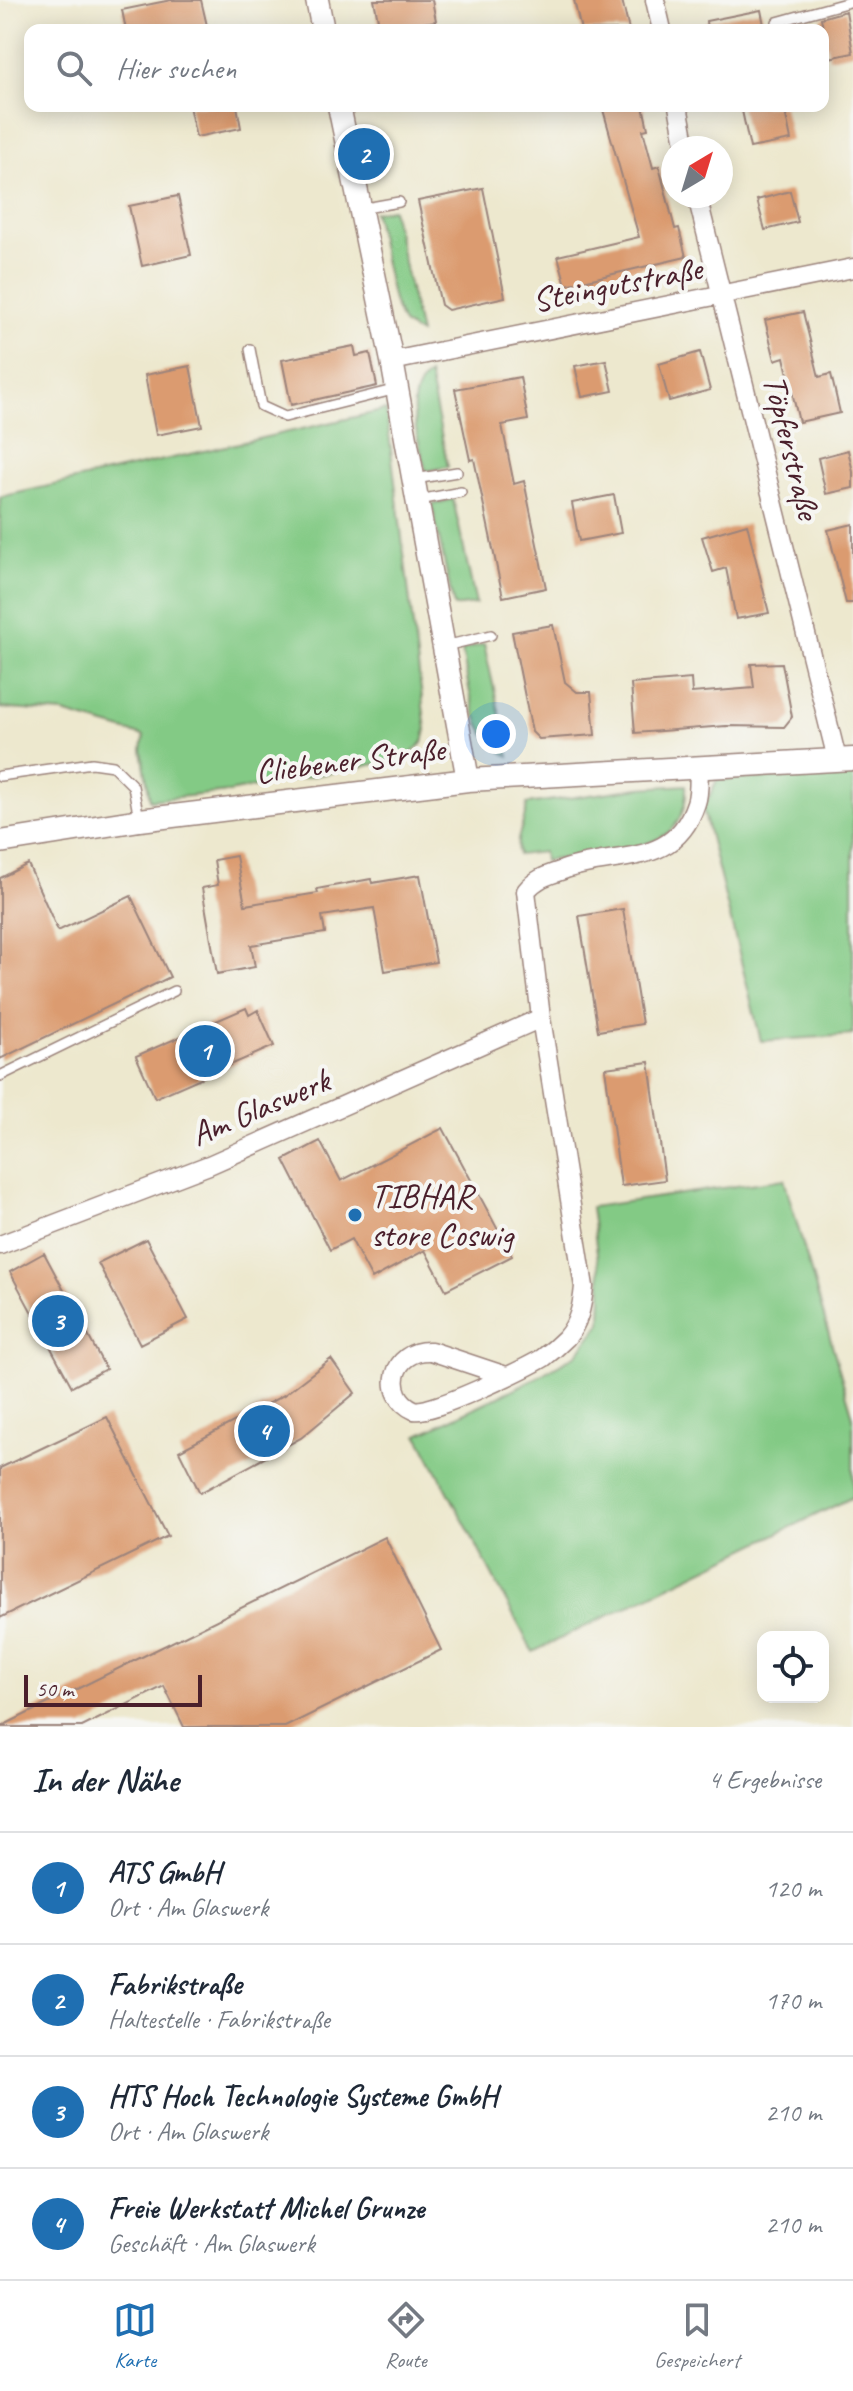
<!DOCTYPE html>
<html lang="de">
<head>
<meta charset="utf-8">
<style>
  :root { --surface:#fff; --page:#f6f6f7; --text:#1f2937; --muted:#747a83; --line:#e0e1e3; --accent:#1f6fb2 }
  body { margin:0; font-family:Caveat,sans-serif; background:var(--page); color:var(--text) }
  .controls { position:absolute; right:24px; bottom:24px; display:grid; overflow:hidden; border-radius:16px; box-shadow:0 4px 20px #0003 }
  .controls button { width:72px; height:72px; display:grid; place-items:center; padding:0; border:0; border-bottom:2px solid var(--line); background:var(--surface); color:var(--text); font:40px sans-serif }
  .compass { position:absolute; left:661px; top:136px; width:72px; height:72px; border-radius:50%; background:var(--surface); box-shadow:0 4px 20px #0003; rotate:38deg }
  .scale { position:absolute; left:24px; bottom:20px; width:178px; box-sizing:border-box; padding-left:8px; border:4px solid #4a1f2b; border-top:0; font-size:22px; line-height:28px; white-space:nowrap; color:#4a1f2b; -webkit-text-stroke:6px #f6f6f2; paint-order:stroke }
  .you { position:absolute; left:496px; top:734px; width:28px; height:28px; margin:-20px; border:6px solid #fff; border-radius:50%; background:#1a73e8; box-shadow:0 0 0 12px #1a73e833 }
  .badge { display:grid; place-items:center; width:52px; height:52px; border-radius:50%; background:var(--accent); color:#fff; font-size:26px; font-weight:700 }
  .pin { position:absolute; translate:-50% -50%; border:4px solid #fff; box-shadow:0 2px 8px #0006 }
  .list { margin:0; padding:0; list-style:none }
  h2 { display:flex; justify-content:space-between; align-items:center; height:104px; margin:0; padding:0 32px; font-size:34px }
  h2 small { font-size:26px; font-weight:400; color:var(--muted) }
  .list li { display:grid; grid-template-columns:52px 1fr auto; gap:24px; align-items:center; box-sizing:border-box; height:112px; padding:0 32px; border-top:2px solid var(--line) }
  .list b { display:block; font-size:30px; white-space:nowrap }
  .list p { margin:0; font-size:26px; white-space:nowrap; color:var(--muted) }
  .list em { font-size:26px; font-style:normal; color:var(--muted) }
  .icon { flex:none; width:44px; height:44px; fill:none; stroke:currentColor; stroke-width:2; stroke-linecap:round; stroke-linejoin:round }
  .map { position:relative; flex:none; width:853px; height:1727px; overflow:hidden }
  .search { position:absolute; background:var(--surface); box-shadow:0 4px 20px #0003; left:24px; right:24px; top:24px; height:88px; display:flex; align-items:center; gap:20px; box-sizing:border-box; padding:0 28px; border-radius:16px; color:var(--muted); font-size:30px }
  .sheet { height:552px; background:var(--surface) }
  nav { display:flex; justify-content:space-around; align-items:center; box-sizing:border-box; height:112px; border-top:2px solid var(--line); background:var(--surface); font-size:22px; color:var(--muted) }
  nav a { display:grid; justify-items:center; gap:4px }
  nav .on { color:var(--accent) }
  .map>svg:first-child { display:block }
  .green { fill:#83ca85; stroke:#667458; stroke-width:2 }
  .building { fill:#db9b6f }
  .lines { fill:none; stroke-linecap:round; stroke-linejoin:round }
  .service-casing { stroke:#9c847c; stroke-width:12 }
  .minor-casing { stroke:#9c847c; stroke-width:21 }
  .tertiary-casing { stroke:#9c847c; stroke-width:25 }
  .service { stroke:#fff; stroke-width:9 }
  .minor { stroke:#fff; stroke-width:18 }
  .tertiary { stroke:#fff; stroke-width:22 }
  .poi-dot { fill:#1f6fb2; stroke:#f6f6f2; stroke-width:3 }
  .labels { text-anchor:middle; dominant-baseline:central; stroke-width:8; stroke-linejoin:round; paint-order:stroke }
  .street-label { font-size:34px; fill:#4a1f2b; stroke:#f6f6f2 }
  .poi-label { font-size:34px; fill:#4a1f2b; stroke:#f6f6f2; text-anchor:start }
</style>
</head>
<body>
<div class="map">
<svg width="853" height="1727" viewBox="0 0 853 1727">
  <rect width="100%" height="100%" fill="#f6f6f2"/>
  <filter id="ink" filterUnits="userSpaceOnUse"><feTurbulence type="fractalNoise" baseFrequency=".0125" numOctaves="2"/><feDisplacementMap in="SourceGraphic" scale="16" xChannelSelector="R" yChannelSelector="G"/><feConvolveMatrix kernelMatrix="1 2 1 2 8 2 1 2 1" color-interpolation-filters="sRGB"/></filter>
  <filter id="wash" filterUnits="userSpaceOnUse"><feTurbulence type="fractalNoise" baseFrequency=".006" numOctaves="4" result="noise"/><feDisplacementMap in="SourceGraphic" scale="32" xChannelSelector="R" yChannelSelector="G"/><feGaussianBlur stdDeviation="1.8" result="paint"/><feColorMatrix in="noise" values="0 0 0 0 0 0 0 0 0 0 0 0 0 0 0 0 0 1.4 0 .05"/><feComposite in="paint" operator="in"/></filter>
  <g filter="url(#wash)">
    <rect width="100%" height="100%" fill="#ede8ce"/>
    <path class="green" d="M 392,209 L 420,334 L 403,324 L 393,301 L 374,212 Z
      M 429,375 L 448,467 L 426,471 C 420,442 400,396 429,375 Z
      M 386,410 L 426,730 L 423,742 L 407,758 L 229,792 L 150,800 L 142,750 L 144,736 L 63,713 L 0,708 L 0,497 Z
      M 453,499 L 476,604 L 454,607 L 432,505 Z
      M 484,644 L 509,756 C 472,739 469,685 462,650 Z
      M 812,776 L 853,776 L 853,1035 L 761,1041 L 703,809 L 717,780 Z
      M 686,785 C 688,838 649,845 606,852 C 585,855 565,858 544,861 L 543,852 L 518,855 C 515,835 525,825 527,804 L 639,788 Z
      M 784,1179 L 853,1417 L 853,1497 L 533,1652 L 418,1435 L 530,1381 L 577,1354 L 601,1323 L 602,1291 L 591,1207 Z"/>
    <g id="blocks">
      <path class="building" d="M 171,0 L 201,0 L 208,30 L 126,30 L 122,10 Z
        M 374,0 L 432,0 L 436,21 L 380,30 Z
        M 574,0 L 622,0 L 629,30 L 581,30 Z
        M 761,10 L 765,30 L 707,30 L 706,21 Z
        M 846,11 L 853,53 L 829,58 L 821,18 Z
        M 189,106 L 237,106 L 241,128 L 196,137 Z
        M 602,106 L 643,106 L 648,129 L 643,130 L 653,168 L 659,166 L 675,229 L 679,228 L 686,257 L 566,285 L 558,256 L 639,237 Z
        M 741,106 L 784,106 L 791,140 L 750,148 Z
        M 483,188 L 505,297 L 448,310 L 441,305 L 418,201 Z
        M 790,191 L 798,222 L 765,230 L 757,200 Z
        M 178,196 L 191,255 L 142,266 L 129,206 Z
        M 803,312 L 819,377 L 831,374 L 840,413 L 799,422 L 784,357 L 775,360 L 765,320 Z
        M 354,346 L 356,356 L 370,353 L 377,386 L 291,405 L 282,360 Z
        M 700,352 L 710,390 L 669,401 L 659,364 Z
        M 606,360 L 613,391 L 582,397 L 575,366 Z
        M 190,366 L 202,426 L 156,435 L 145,375 Z
        M 520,377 L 528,420 L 502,425 L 514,484 L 524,481 L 546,588 L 503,597 L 474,459 L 470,460 L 455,389 Z
        M 848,450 L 853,472 L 853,488 L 826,494 L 818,458 Z
        M 614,495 L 621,533 L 579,541 L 572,503 Z
        M 747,524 L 769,613 L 736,619 L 726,568 L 713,572 L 702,537 Z
        M 853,524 L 853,603 L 846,603 L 828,530 Z
        M 553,625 L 565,682 L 577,692 L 591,692 L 595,735 L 539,739 L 532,732 L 512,632 Z
        M 782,663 L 792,717 L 784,727 L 726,726 L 635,733 L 631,684 L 691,679 L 692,693 L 754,688 L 751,664 Z
        M 236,856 L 245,905 L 318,893 L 317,889 L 371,879 L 372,883 L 420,875 L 436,962 L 385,971 L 374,908 L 322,916 L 325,933 L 251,945 L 255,967 L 217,974 L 202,888 L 218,885 L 214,860 Z
        M 28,864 L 58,931 L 131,896 L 170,977 L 0,1059 L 0,878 Z
        M 623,909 L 642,1024 L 598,1031 L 579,916 Z
        M 246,1008 L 249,1015 L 258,1010 L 274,1046 L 155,1098 L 136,1056 Z
        M 649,1062 L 665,1180 L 621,1186 L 605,1068 Z
        M 443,1128 L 512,1256 L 446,1290 L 425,1250 L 372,1279 L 351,1239 L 330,1250 L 284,1160 L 320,1141 L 341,1181 Z
        M 146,1239 L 188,1319 L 140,1344 L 98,1263 Z
        M 44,1253 L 106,1369 L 72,1387 L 10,1272 Z
        M 331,1359 L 355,1393 L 301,1438 L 200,1493 L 179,1451 L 284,1395 Z
        M 107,1417 L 168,1536 L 0,1618 L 0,1468 Z
        M 385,1537 L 441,1650 L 285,1727 L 184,1727 L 164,1686 L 82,1727 L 0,1727 Z"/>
    </g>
  </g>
  <g filter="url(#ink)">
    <use href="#blocks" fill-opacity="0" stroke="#9c847c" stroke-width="2"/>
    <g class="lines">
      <defs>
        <path id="service" d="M 777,22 L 853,1
          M 360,209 L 399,202
          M 250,349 L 261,406 L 285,417 L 397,389
          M 415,479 L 457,472
          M 419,500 L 461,492
          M 445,646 L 491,635
          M 0,776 L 92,763 L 113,766 L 133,786 L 139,819
          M 0,1076 L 174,991"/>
        <path id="minor" d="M 655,0 L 662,30
          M 678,106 L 686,148
          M 697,196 L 837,759
          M 392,361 L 853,268
          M 541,1018 L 526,891 C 537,878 548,875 563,870 C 616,851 675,869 696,803 C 700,792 698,777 699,766
          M 0,1245 L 209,1165 L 541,1018 L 584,1287 C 582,1306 579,1323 566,1338 C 559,1345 551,1352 543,1358 C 526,1368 428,1416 414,1410 C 382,1396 391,1349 431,1351 L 506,1376"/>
        <path id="tertiary" d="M 317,0 L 323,30
          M 339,106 L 392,361 L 468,780
          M 0,842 L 140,820 L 468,780 L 853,759"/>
      </defs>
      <use href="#service" class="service-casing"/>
      <use href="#minor" class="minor-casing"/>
      <use href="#tertiary" class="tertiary-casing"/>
      <use href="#service" class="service"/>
      <use href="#minor" class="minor"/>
      <use href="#tertiary" class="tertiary"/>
    </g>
  </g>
  <circle class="poi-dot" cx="355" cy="1215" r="8"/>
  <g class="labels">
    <g class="street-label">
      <text transform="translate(617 284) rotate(-11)">Steingutstraße</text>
      <text transform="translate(792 447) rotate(76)">Töpferstraße</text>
      <text transform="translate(350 760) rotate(-7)">Cliebener Straße</text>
      <text transform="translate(260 1107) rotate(-23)">Am Glaswerk</text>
    </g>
    <g class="poi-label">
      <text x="371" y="1195">TIBHAR<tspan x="371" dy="39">store Coswig</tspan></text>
    </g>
  </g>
</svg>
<div class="controls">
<button><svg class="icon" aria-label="locate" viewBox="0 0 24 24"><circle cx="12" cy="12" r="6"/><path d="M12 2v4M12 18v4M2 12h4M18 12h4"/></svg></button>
</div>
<svg class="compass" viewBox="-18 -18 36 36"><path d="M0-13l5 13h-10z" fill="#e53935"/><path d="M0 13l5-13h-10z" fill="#747a83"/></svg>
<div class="scale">50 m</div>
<div class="you"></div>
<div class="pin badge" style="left:205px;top:1051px">1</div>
<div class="pin badge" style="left:364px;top:154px">2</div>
<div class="pin badge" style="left:58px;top:1321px">3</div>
<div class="pin badge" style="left:264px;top:1431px">4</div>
<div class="search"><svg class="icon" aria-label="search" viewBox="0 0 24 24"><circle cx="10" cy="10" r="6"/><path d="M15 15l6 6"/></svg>Hier suchen</div>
</div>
<section class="sheet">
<h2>In der Nähe<small>4 Ergebnisse</small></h2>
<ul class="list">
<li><span class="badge">1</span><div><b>ATS GmbH</b><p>Ort · Am Glaswerk</p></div><em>120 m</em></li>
<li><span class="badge">2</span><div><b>Fabrikstraße</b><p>Haltestelle · Fabrikstraße</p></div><em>170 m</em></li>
<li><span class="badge">3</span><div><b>HTS Hoch Technologie Systeme GmbH</b><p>Ort · Am Glaswerk</p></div><em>210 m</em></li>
<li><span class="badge">4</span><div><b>Freie Werkstatt Michel Grunze</b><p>Geschäft · Am Glaswerk</p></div><em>210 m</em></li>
</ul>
</section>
<nav>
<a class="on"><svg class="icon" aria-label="map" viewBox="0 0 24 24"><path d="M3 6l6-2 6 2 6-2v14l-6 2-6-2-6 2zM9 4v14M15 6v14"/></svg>Karte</a>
<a><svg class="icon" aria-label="directions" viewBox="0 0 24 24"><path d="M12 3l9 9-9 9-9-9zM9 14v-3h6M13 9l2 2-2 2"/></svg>Route</a>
<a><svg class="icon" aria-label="saved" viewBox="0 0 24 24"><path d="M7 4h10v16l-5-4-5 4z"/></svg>Gespeichert</a>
</nav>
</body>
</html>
